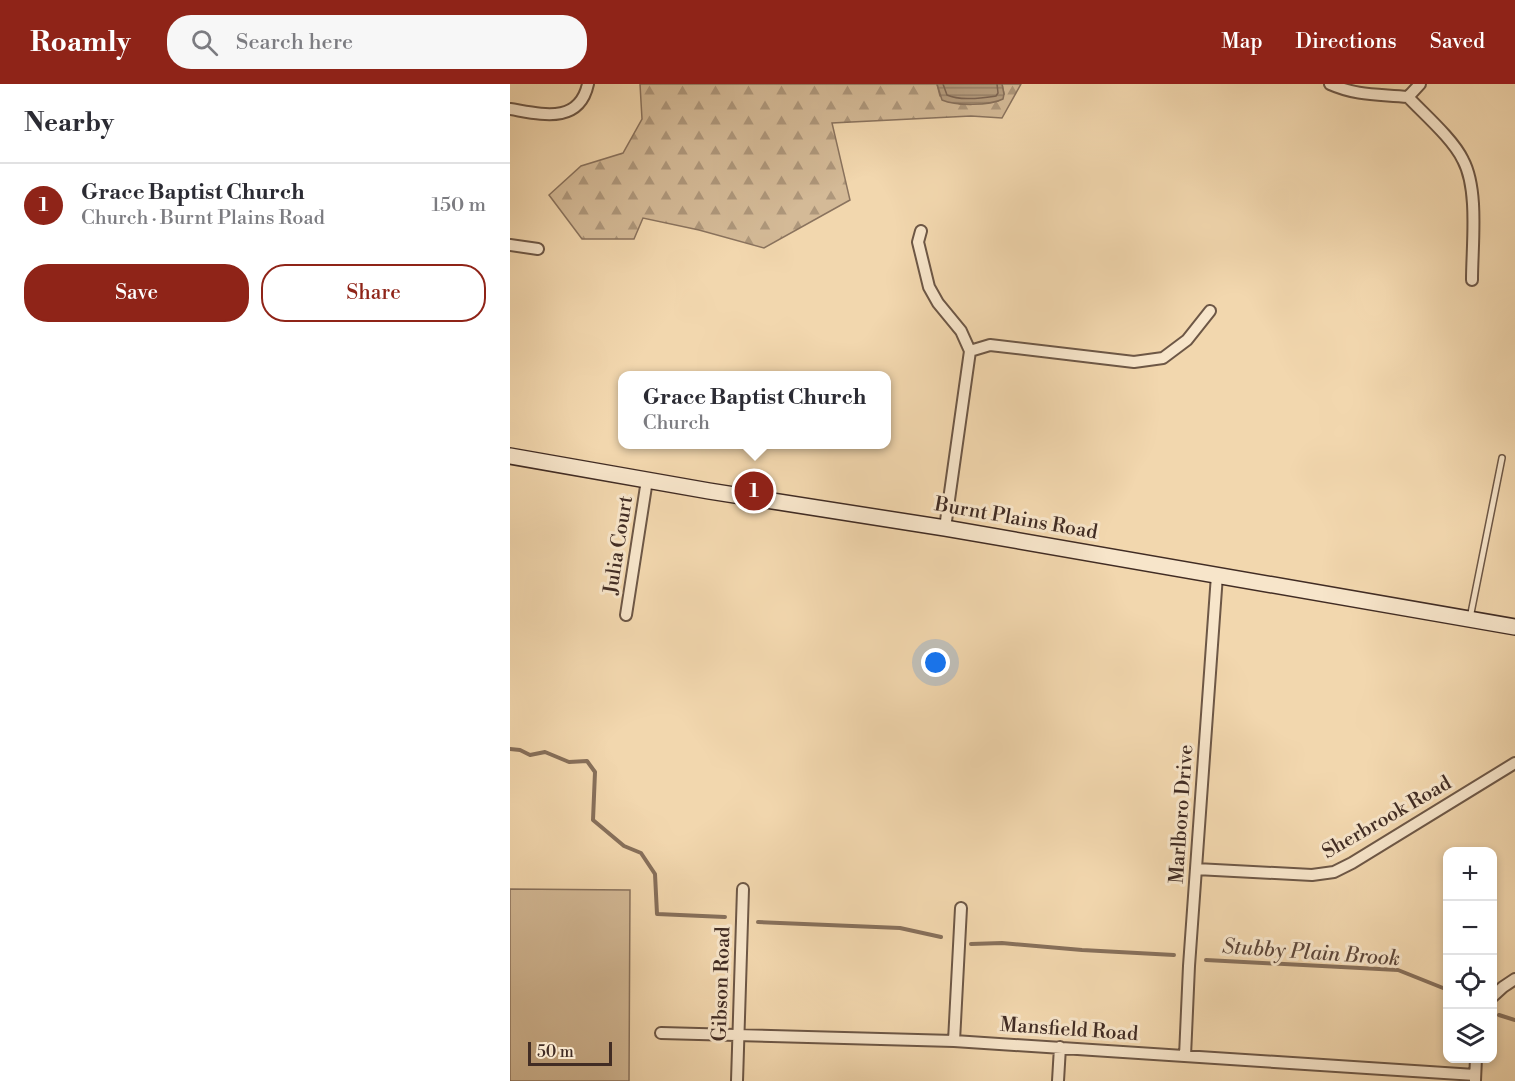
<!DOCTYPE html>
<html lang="en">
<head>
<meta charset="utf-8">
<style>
  :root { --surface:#fff; --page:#f7f7f7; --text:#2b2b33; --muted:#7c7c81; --line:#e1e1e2; --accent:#8f2418 }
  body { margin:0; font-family:"Libre Bodoni",serif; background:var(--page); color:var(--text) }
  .controls { position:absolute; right:18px; bottom:18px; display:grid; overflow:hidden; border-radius:12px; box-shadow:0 3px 9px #0003 }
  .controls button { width:54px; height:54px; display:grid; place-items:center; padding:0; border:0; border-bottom:2px solid var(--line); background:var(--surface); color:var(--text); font:30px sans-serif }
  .scale { position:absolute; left:18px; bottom:15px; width:84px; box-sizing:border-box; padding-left:6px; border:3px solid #412c24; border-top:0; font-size:16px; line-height:21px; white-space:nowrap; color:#412c24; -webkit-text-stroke:4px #f7e5ca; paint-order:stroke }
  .you { position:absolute; left:426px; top:579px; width:21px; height:21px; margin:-15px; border:4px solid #fff; border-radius:50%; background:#1a73e8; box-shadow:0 0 0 9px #1a73e833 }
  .badge { display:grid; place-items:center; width:39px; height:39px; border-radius:50%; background:var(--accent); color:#fff; font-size:20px; font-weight:700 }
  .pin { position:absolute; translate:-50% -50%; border:3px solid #fff; box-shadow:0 2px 6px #0006 }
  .popup { position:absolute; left:108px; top:287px; width:273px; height:78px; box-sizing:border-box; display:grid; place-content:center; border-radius:12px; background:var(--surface); filter:drop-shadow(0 2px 4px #0005); font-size:20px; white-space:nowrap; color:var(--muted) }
  .popup b { font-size:22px; color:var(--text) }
  .popup::after { content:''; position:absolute; left:50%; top:100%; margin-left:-12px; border:12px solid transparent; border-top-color:var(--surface) }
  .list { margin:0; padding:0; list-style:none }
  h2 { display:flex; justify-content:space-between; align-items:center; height:78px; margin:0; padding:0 24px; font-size:26px }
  h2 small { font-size:20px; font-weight:400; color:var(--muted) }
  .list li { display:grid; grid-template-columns:39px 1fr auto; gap:18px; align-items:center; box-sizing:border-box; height:84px; padding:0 24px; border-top:2px solid var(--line) }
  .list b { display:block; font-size:22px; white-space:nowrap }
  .list p { margin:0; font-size:20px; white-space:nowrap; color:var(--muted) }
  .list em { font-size:20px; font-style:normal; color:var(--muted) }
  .actions { display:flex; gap:12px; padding:18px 24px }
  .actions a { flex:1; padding:14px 0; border:2px solid var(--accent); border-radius:24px; text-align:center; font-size:21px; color:var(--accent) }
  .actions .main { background:var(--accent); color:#fff }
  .icon { flex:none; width:33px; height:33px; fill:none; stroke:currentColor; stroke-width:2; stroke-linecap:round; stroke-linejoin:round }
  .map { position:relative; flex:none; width:1005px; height:997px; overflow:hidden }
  header { display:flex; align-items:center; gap:36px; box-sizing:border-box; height:84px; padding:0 30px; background:var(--accent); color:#fff }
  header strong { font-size:28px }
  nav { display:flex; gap:33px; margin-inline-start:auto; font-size:21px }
  .search { width:420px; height:54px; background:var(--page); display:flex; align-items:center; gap:15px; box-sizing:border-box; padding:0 21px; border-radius:24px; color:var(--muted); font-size:22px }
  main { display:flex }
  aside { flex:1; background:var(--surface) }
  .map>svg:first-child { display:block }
  .forest { fill:url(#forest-firs); stroke:#8a735e; stroke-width:1.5 }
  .park { fill:#d4ba97; stroke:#8a735e; stroke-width:1.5 }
  .water { fill:url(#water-rules); stroke:#87705b; stroke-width:1.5 }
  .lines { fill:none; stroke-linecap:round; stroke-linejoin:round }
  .shore { stroke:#7c6452; stroke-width:1.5 }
  .stream { stroke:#87705b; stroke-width:4 }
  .lane-casing { stroke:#6d5746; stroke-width:8 }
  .street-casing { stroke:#6d5746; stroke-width:14 }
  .secondary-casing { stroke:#412c24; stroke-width:18 }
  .lane { stroke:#f7e5ca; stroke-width:5 }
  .street { stroke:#f7e5ca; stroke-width:10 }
  .secondary { stroke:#f7e5ca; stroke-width:15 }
  .labels { text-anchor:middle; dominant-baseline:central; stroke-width:6; stroke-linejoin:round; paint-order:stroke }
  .street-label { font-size:20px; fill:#412c24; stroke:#f7e5ca }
  .water-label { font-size:21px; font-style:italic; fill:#5e483b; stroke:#f7e5ca }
</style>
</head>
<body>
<header>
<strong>Roamly</strong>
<div class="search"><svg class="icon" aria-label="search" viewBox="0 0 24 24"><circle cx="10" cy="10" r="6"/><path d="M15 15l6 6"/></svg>Search here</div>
<nav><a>Map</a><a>Directions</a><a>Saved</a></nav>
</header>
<main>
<aside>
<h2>Nearby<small></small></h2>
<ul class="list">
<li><span class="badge">1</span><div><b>Grace Baptist Church</b><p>Church · Burnt Plains Road</p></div><em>150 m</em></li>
</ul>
<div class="actions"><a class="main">Save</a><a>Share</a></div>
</aside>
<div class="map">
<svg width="1005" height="997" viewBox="0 0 1005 997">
  <defs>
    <pattern id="forest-firs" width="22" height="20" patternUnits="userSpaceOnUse" patternTransform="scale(1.5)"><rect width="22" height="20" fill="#d4ba97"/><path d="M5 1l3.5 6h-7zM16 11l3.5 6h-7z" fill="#ae977b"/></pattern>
    <pattern id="water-rules" width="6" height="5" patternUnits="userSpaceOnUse" patternTransform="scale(1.5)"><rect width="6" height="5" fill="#b69d7f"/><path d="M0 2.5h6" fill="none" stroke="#968068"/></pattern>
  </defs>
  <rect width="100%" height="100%" fill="#f2d7ae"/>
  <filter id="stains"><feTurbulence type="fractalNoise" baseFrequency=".00333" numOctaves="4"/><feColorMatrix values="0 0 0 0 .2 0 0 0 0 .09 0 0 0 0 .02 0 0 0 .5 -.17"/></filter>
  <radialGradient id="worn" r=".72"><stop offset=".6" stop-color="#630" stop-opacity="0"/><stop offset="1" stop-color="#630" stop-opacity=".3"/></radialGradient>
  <path class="forest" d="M 130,0 L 427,0 L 430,12 L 450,20 L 488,17 L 494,10 L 492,0 L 511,0 L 492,34 L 461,32 L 322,39 L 340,116 L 254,164 L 189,146 L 133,134 L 124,155 L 72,155 L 39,111 L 71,82 L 113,69 L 132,35 Z"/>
  <path class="park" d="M 0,805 L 120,806 L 119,997 L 0,997 Z"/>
  <path class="water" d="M 427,0 L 492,0 L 494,10 L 493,15 C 479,22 446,22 432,16 Z"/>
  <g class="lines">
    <path class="shore" d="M 433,0 L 437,11 C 450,17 471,14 486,12 L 488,9 L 487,0"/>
    <path class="stream" d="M 0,665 L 10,666 L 20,671 L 35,668 L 59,678 L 77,677 L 85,688 L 83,736 L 114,762 L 131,769 L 145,790 L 147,830 L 215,833
      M 248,838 L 390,844 L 431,853
      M 461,860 L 492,859 L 572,866 L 664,871
      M 696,876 L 888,886 L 938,906
      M 989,931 L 1005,936"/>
    <defs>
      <path id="lane" d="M 960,534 L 992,374"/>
      <path id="street" d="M 820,0 C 847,12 869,10 898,13
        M 898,13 C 914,30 943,55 953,76 C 969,106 962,161 962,196
        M 898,13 L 910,0
        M 0,25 C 31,30 69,41 78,0
        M 411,147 L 408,158 L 419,203 L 428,219 L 451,247 L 460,267 L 435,444
        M 0,161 L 28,165
        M 460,267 L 480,261 L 624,278 L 653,274 L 677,256 L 700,227
        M 116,531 L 137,396
        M 686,785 L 802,791 L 824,788 L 842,779 L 1005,679
        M 982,913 L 993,903 L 1005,895
        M 151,949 L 444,957 L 965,991
        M 444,957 L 451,824
        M 675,972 L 679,882 L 707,491
        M 227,997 L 233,805
        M 548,997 L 550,963
        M 965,997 L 966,974"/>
      <path id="secondary" d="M 0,372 L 199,407 L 435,444 L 1005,543"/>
    </defs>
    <use href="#lane" class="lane-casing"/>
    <use href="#street" class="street-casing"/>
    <use href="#secondary" class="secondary-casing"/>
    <use href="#lane" class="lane"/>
    <use href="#street" class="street"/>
    <use href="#secondary" class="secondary"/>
  </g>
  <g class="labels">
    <g class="street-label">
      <text transform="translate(506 435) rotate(10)">Burnt Plains Road</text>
      <text transform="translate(109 461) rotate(-81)">Julia Court</text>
      <text transform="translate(672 730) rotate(-86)">Marlboro Drive</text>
      <text transform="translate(877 734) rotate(-30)">Sherbrook Road</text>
      <text transform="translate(212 900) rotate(-88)">Gibson Road</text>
      <text transform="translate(559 946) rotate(4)">Mansfield Road</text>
    </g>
    <g class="water-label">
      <text transform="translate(801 869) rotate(4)">Stubby Plain Brook</text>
    </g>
  </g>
  <rect width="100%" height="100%" filter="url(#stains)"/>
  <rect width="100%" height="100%" fill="url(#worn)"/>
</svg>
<div class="controls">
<button>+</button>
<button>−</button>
<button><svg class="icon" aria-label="locate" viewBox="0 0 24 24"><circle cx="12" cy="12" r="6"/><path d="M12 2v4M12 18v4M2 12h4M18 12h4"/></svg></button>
<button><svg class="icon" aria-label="layers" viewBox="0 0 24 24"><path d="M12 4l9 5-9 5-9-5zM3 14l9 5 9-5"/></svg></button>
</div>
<div class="scale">50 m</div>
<div class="you"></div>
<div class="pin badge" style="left:244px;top:407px">1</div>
<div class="popup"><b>Grace Baptist Church</b>Church</div>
</div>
</main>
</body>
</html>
